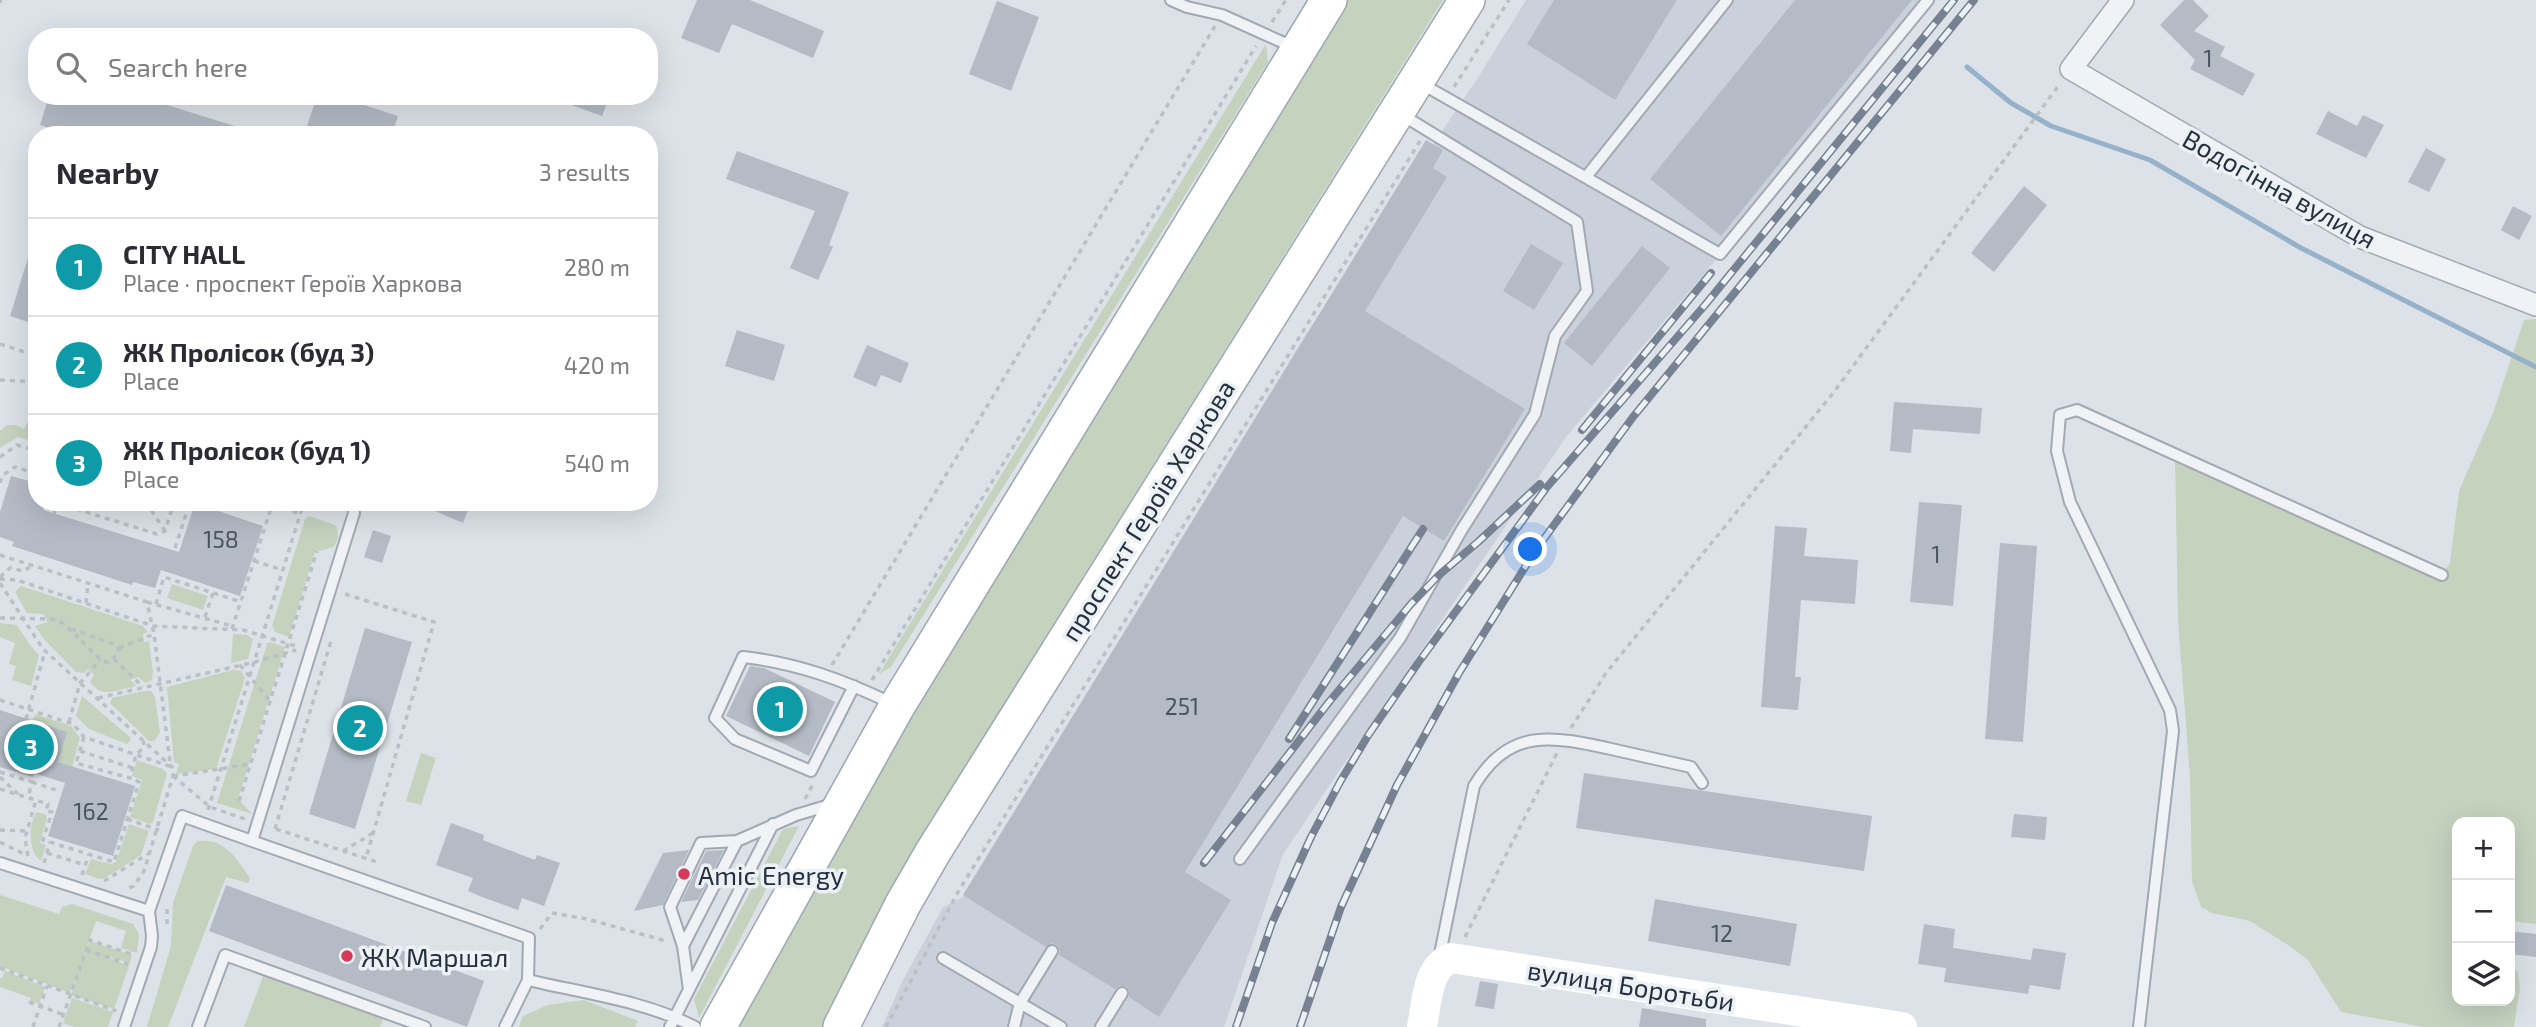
<!DOCTYPE html>
<html lang="en">
<head>
<meta charset="utf-8">
<style>
  :root { --surface:#fff; --page:#f2f2f3; --text:#2b2b33; --muted:#7c7c81; --line:#e1e1e2; --accent:#0b8043 }
  body { margin:0; font-family:"Exo 2",sans-serif; background:var(--page); color:var(--text) }
  .controls { position:absolute; right:21px; bottom:21px; display:grid; overflow:hidden; border-radius:14px; box-shadow:0 7px 28px #0002 }
  .controls button { width:63px; height:63px; display:grid; place-items:center; padding:0; border:0; border-bottom:2px solid var(--line); background:var(--surface); color:var(--text); font:35px sans-serif }
  .you { position:absolute; left:1531px; top:550px; width:24px; height:24px; margin:-18px; border:5px solid #fff; border-radius:50%; background:#1a73e8; box-shadow:0 0 0 10px #1a73e833 }
  .badge { display:grid; place-items:center; width:46px; height:46px; border-radius:50%; background:var(--accent); color:#fff; font-size:23px; font-weight:700 }
  .pin { position:absolute; translate:-50% -50%; border:4px solid #fff; box-shadow:0 2px 7px #0006 }
  .list { margin:0; padding:0; list-style:none }
  h2 { display:flex; justify-content:space-between; align-items:center; height:91px; margin:0; padding:0 28px; font-size:30px }
  h2 small { font-size:23px; font-weight:400; color:var(--muted) }
  .list li { display:grid; grid-template-columns:46px 1fr auto; gap:21px; align-items:center; box-sizing:border-box; height:98px; padding:0 28px; border-top:2px solid var(--line) }
  .list b { display:block; font-size:26px; white-space:nowrap }
  .list p { margin:0; font-size:23px; white-space:nowrap; color:var(--muted) }
  .list em { font-size:23px; font-style:normal; color:var(--muted) }
  .icon { flex:none; width:38px; height:38px; fill:none; stroke:currentColor; stroke-width:2; stroke-linecap:round; stroke-linejoin:round }
  .map { position:relative; flex:none; width:2536px; height:1027px; overflow:hidden }
  .search { position:absolute; background:var(--surface); box-shadow:0 7px 28px #0002; left:28px; top:28px; width:630px; height:77px; display:flex; align-items:center; gap:18px; box-sizing:border-box; padding:0 24px; border-radius:28px; color:var(--muted); font-size:26px }
  .panel { position:absolute; background:var(--surface); box-shadow:0 7px 28px #0002; left:28px; top:126px; width:630px; height:385px; border-radius:28px }
  .map>svg:first-child { display:block }
  .built { fill:#cbd1da }
  .green { fill:#c4d2be }
  .lines { fill:none; stroke-linecap:round; stroke-linejoin:round }
  .stream { stroke:#96b2ca; stroke-width:5 }
  .building { fill:#b4bbc5 }
  .lane-casing { stroke:#a2a9b2; stroke-width:14 }
  .street-casing { stroke:#a2a9b2; stroke-width:24 }
  .primary-casing { stroke:#9ca7b4; stroke-width:38 }
  .path { stroke:#bbc0c6; stroke-width:3.5; stroke-dasharray:5 5; stroke-linecap:butt }
  .lane { stroke:#f0f2f6; stroke-width:10 }
  .street { stroke:#f0f2f6; stroke-width:21 }
  .secondary { stroke:#fff; stroke-width:30 }
  .primary { stroke:#fff; stroke-width:35 }
  .rail-casing { stroke:#768292; stroke-width:8 }
  .rail { stroke:#ecf1f5; stroke-width:5; stroke-dasharray:16; stroke-linecap:butt }
  .poi-dot { fill:#d53a5a; stroke:#ecf1f5; stroke-width:2.5 }
  .labels { text-anchor:middle; dominant-baseline:central; stroke-width:7; stroke-linejoin:round; paint-order:stroke }
  .number-label { font-size:23px; fill:#4a5360 }
  .street-label { font-size:26px; fill:#26303f; stroke:#ecf1f5 }
  .poi-label { font-size:26px; fill:#26303f; stroke:#ecf1f5; text-anchor:start }
</style>
</head>
<body>
<div class="map">
<svg width="2536" height="1027" viewBox="0 0 2536 1027">
  <rect width="100%" height="100%" fill="#dde2e8"/>
  <path class="built" d="M 1526,0 L 1936,0 L 1566,437 L 1283,854 L 1224,1027 L 882,1027 L 902,982 L 943,907 L 962,898 L 1306,334 L 1479,76 Z"/>
  <path class="green" d="M 1346,0 L 1443,0 L 914,848 L 822,1027 L 736,1027 L 845,818 Z
    M 1266,44 L 1268,62 L 891,667 L 879,674 Z
    M 2536,319 L 2536,924 L 2510,921 L 2510,822 L 2457,822 L 2457,1001 L 2510,1001 L 2510,967 L 2518,971 L 2520,988 L 2514,1027 L 2424,1027 L 2341,1012 L 2308,960 L 2291,947 L 2250,921 L 2212,913 L 2201,907 L 2192,881 L 2190,776 L 2178,620 L 2175,455 L 2442,575 L 2450,563 L 2459,491 L 2493,413 L 2524,320 Z
    M 37,412 L 37,443 L 18,437 L 0,448 L 0,431 L 7,425 L 16,425 L 24,429 L 31,415 Z
    M 309,516 L 333,524 L 337,527 L 338,538 L 334,547 L 315,552 L 289,637 L 275,632 L 272,626 L 305,519 Z
    M 172,584 L 208,596 L 203,610 L 167,598 Z
    M 21,586 L 143,626 L 148,632 L 143,634 L 144,642 L 149,641 L 153,672 L 152,680 L 146,683 L 138,677 L 130,680 L 136,685 L 133,687 C 115,690 102,699 90,682 L 94,675 L 88,669 L 84,673 L 76,672 L 43,638 L 35,626 L 48,622 L 43,614 L 27,613 L 15,592 Z
    M 0,623 L 17,625 L 30,645 L 39,655 L 31,686 L 12,680 L 16,666 L 9,664 L 15,643 L 0,637 Z
    M 233,634 L 247,635 L 253,639 L 248,659 L 231,663 Z
    M 270,642 L 285,647 L 238,799 L 252,814 L 217,803 L 266,647 L 267,643 Z
    M 233,670 L 241,671 L 245,678 L 216,769 L 176,774 L 179,764 L 174,762 L 167,687 Z
    M 145,691 L 151,691 L 155,697 L 160,733 L 154,741 L 149,741 L 110,703 L 112,698 Z
    M 82,696 L 131,738 L 130,741 L 127,744 L 89,729 L 76,716 Z
    M 36,714 L 71,726 L 80,738 L 72,767 L 58,762 L 32,721 Z
    M 421,753 L 436,758 L 421,805 L 406,801 Z
    M 137,760 L 163,769 L 167,773 L 153,822 L 150,824 L 130,817 L 142,780 L 132,776 Z
    M 37,812 L 46,815 L 47,818 L 40,843 L 46,845 L 41,861 C 28,852 28,824 37,812 Z
    M 129,824 L 149,831 L 141,855 L 105,878 L 99,879 L 85,874 L 91,859 L 111,864 L 116,862 Z
    M 799,826 L 699,1018 L 694,999 L 783,829 Z
    M 198,841 C 225,838 236,858 250,878 L 248,883 L 226,877 L 168,1027 L 147,1027 L 171,946 L 173,903 L 193,846 Z
    M 0,895 L 59,914 L 62,907 L 72,904 L 133,924 L 139,934 L 137,953 L 121,948 L 126,931 L 96,921 L 86,949 L 90,941 L 132,955 L 130,963 L 105,956 L 129,966 L 114,1009 L 71,995 L 77,975 L 70,993 L 0,966 Z
    M 5,971 L 45,987 L 39,1004 L 30,1001 L 31,998 L 0,987 L 0,978 L 2,978 Z
    M 264,974 L 383,1019 L 380,1027 L 244,1027 Z
    M 72,998 L 113,1012 L 108,1027 L 75,1027 L 63,1023 Z
    M 584,1000 L 638,1021 L 635,1027 L 519,1027 L 523,1016 L 548,1005 Z"/>
  <g class="lines">
    <path class="stream" d="M 1967,67 L 2011,103 L 2051,126 L 2150,160 L 2301,248 L 2536,367"/>
  </g>
  <path class="building" d="M 697,0 L 750,0 L 824,31 L 813,58 L 732,24 L 719,53 L 681,38 Z
    M 1554,0 L 1677,0 L 1615,100 L 1527,44 Z
    M 1795,0 L 1912,0 L 1721,236 L 1650,179 Z
    M 2184,0 L 2193,0 L 2209,16 L 2194,31 L 2225,47 L 2220,56 L 2255,74 L 2243,96 L 2190,69 L 2195,60 L 2160,25 Z
    M 997,1 L 1039,17 L 1011,91 L 969,74 Z
    M 49,96 L 138,96 L 251,131 L 251,135 L 70,135 L 40,125 Z
    M 317,96 L 337,96 L 398,116 L 392,135 L 304,135 Z
    M 553,96 L 610,96 L 602,116 L 552,98 Z
    M 2328,111 L 2357,126 L 2363,115 L 2384,125 L 2366,158 L 2316,134 Z
    M 1426,140 L 1443,150 L 1433,168 L 1447,177 L 1365,311 L 1525,409 L 1444,541 L 1403,516 L 1185,872 L 1231,900 L 1159,1017 L 1129,997 L 1129,990 L 1126,986 L 1119,986 L 1115,989 L 1059,955 L 1060,951 L 1057,945 L 1052,943 L 1046,947 L 963,895 Z
    M 2426,148 L 2446,159 L 2429,192 L 2408,182 Z
    M 737,151 L 849,192 L 829,245 L 833,247 L 818,280 L 790,268 L 815,211 L 726,179 Z
    M 2024,186 L 2047,205 L 1994,272 L 1971,253 Z
    M 2513,206 L 2532,216 L 2519,240 L 2501,230 Z
    M 33,242 L 37,242 L 37,325 L 10,316 Z
    M 1531,244 L 1563,263 L 1534,310 L 1503,291 Z
    M 1642,246 L 1670,268 L 1592,366 L 1564,343 Z
    M 737,330 L 785,345 L 774,381 L 725,366 Z
    M 867,345 L 909,363 L 901,383 L 881,375 L 876,387 L 853,377 Z
    M 1894,402 L 1982,408 L 1980,434 L 1913,429 L 1911,453 L 1890,451 Z
    M 11,476 L 37,483 L 37,502 L 46,502 L 43,510 L 179,552 L 195,503 L 263,526 L 240,596 L 161,570 L 155,588 L 133,582 L 132,585 L 12,546 L 14,542 L 0,537 L 0,512 Z
    M 414,502 L 471,502 L 463,523 Z
    M 1919,502 L 1962,505 L 1953,606 L 1910,602 Z
    M 1775,526 L 1807,528 L 1804,556 L 1858,560 L 1855,604 L 1801,600 L 1795,677 L 1801,677 L 1798,710 L 1761,707 Z
    M 373,530 L 391,536 L 382,563 L 364,557 Z
    M 2000,543 L 2037,546 L 2023,742 L 1985,739 Z
    M 365,628 L 412,642 L 355,829 L 309,814 Z
    M 750,666 L 764,668 L 835,702 L 809,756 L 726,716 Z
    M 0,710 L 67,732 L 58,762 L 135,786 L 113,856 L 48,836 L 65,783 L 34,773 L 33,777 L 0,767 Z
    M 1584,773 L 1872,816 L 1864,871 L 1576,828 Z
    M 2014,814 L 2047,817 L 2045,840 L 2011,837 Z
    M 451,823 L 484,835 L 483,840 L 535,860 L 537,855 L 560,863 L 544,906 L 522,898 L 518,910 L 482,897 L 468,891 L 473,878 L 436,865 Z
    M 689,850 L 663,905 L 634,911 L 663,853 Z
    M 724,850 L 698,900 L 681,902 L 706,851 Z
    M 226,885 L 484,981 L 467,1027 L 209,931 Z
    M 1655,899 L 1797,924 L 1790,966 L 1648,941 Z
    M 1924,924 L 1955,929 L 1953,948 L 2031,960 L 2033,948 L 2066,953 L 2060,990 L 2030,985 L 2028,994 L 1944,982 L 1946,968 L 1918,964 Z
    M 2510,931 L 2536,934 L 2536,957 L 2510,954 Z
    M 1480,981 L 1498,984 L 1494,1009 L 1475,1006 Z
    M 1642,1008 L 1706,1019 L 1706,1027 L 1639,1027 Z"/>
  <g class="lines">
    <defs>
      <path id="lane" d="M 1171,0 L 1187,7 L 1222,15 L 1293,47
        M 1422,84 L 1720,254 L 1928,0
        M 1586,177 L 1727,0
        M 354,513 L 252,841 L 529,938 L 528,980
        M 854,686 L 811,771 L 735,739 L 715,718 L 743,657 C 797,663 843,680 891,703
        M 1240,859 L 1400,638 L 1461,531 L 1535,414 L 1555,336 L 1587,291 L 1577,222 L 1399,113
        M 0,863 L 149,911 L 152,936 L 151,947 L 124,1027
        M 149,911 L 182,816 L 252,841
        M 683,946 L 670,907 L 701,843 L 737,841
        M 943,958 L 1061,1027
        M 1439,959 L 1474,786 C 1509,727 1553,736 1611,749 C 1638,755 1664,761 1691,767 L 1702,783
        M 689,990 L 683,946 L 737,841 L 796,815 L 833,804
        M 198,1027 L 225,955 L 425,1027
        M 505,1027 L 528,980 C 582,993 646,1001 695,1027
        M 670,1027 L 773,824
        M 1014,1027 L 1020,1003 L 1052,951
        M 1101,1027 L 1122,993
        M 2139,1027 L 2173,731 L 2170,710 L 2070,502 L 2057,451 L 2060,415 L 2077,410 L 2442,575"/>
      <path id="street" d="M 2123,0 L 2071,69 L 2360,237 L 2536,305"/>
      <path id="primary" d="M 718,1027 L 897,706 L 1329,0
        M 841,1027 L 903,904 L 933,852 L 1467,0"/>
    </defs>
    <use href="#lane" class="lane-casing"/>
    <use href="#street" class="street-casing"/>
    <use href="#primary" class="primary-casing"/>
    <path class="path" d="M 0,3 L 1,0
      M 1272,22 L 1286,0
      M 1454,87 L 1509,0
      M 0,344 L 37,356
      M 0,380 L 37,382
      M 0,457 L 17,445 L 37,451
      M 0,483 L 3,475 L 15,467 L 37,474
      M 146,502 L 165,531
      M 264,502 L 301,514
      M 57,503 L 157,534 L 165,531 L 174,502
      M 54,514 L 57,502
      M 175,548 L 190,502
      M 0,555 L 147,602 L 154,634 L 170,762
      M 254,561 L 283,570
      M 0,577 L 10,568 L 24,571 L 33,565
      M 0,579 L 17,580 L 153,626 L 243,630 L 299,647
      M 0,583 L 43,649 L 172,767 L 173,776 L 144,871 L 134,886 L 127,889
      M 345,594 L 434,622 L 366,858
      M 147,602 L 232,626
      M 86,603 L 88,583
      M 156,604 L 164,577 L 241,602
      M 205,617 L 213,593
      M 0,618 L 52,619 L 63,623 L 102,661 L 108,662 L 118,654 L 119,648 L 116,645 L 69,628
      M 232,629 L 272,505
      M 119,648 L 154,634
      M 114,659 L 143,687
      M 240,665 L 270,701
      M 832,665 L 1215,26
      M 872,680 L 1256,46
      M 98,698 L 255,662 L 296,650
      M 0,700 L 73,724 L 84,737 L 172,767
      M 26,719 L 45,651
      M 69,722 L 80,683 L 100,660
      M 1571,728 L 1606,673 L 1834,392 L 2059,85
      M 84,737 L 76,763 L 130,778 L 136,755 L 143,748 L 144,741
      M 80,751 L 133,768
      M 0,772 L 32,782 L 28,798
      M 173,776 L 210,807 L 245,819
      M 173,776 L 251,764
      M 0,777 L 18,794
      M 32,782 L 59,791
      M 0,789 L 48,804 L 46,811 L 52,812 L 43,840 L 114,862 L 139,782 L 130,778
      M 805,799 L 813,784
      M 239,801 L 317,551
      M 208,810 L 304,502
      M 127,819 L 159,830
      M 275,829 L 331,641
      M 276,829 L 377,862
      M 0,830 L 27,831
      M 0,842 L 26,855
      M 343,851 L 373,833
      M 47,853 L 85,865
      M 28,856 L 25,838 L 36,800
      M 44,863 L 50,842
      M 82,875 L 89,854
      M 104,881 L 148,854
      M 167,924 L 167,907
      M 540,929 L 552,913 L 587,919 L 666,941
      M 1465,937 L 1557,753
      M 86,950 L 131,965
      M 0,968 L 116,1011
      M 29,1002 L 64,1015
      M 33,1027 L 47,986
      M 59,1027 L 90,940 L 134,955
      M 886,1027 L 958,892 L 1420,141"/>
    <use href="#lane" class="lane"/>
    <use href="#street" class="street"/>
    <path class="secondary" d="M 1422,1027 C 1427,1004 1426,968 1451,958 L 1902,1027"/>
    <use href="#primary" class="primary"/>
    <defs>
      <path id="rail" d="M 1582,430 L 1711,273
        M 1289,739 L 1423,529
        M 1204,863 L 1329,702 L 1411,604 L 1439,575 L 1478,542 L 1540,484
        M 1236,1027 L 1272,923 L 1311,837 L 1340,782 L 1369,734 L 1418,663 L 1547,487 L 1705,305 L 1954,0
        M 1300,1027 L 1341,907 L 1397,785 L 1459,673 L 1535,551 L 1633,417 L 1974,0"/>
    </defs>
    <use href="#rail" class="rail-casing"/>
    <use href="#rail" class="rail"/>
  </g>
  <g class="poi-dot">
    <circle cx="684" cy="874" r="7"/>
    <circle cx="347" cy="956" r="7"/>
  </g>
  <g class="labels">
    <g class="number-label">
      <text x="2208" y="58">1</text>
      <text x="221" y="539">158</text>
      <text x="1936" y="554">1</text>
      <text x="1182" y="706">251</text>
      <text x="91" y="811">162</text>
      <text x="1722" y="933">12</text>
    </g>
    <g class="street-label">
      <text transform="translate(2280 188) rotate(29)">Водогінна вулиця</text>
      <text transform="translate(1147 510) rotate(-58)">проспект Героїв Харкова</text>
      <text transform="translate(1631 985) rotate(9)">вулиця Боротьби</text>
    </g>
    <g class="poi-label">
      <text x="698" y="874">Amic Energy</text>
      <text x="361" y="956">ЖК Маршал</text>
    </g>
  </g>
</svg>
<div class="controls">
<button>+</button>
<button>−</button>
<button><svg class="icon" aria-label="layers" viewBox="0 0 24 24"><path d="M12 4l9 5-9 5-9-5zM3 14l9 5 9-5"/></svg></button>
</div>
<div class="you"></div>
<div class="pin badge" style="left:780px;top:709px;background:#0f9aa8">1</div>
<div class="pin badge" style="left:360px;top:728px;background:#0f9aa8">2</div>
<div class="pin badge" style="left:31px;top:747px;background:#0f9aa8">3</div>
<div class="search"><svg class="icon" aria-label="search" viewBox="0 0 24 24"><circle cx="10" cy="10" r="6"/><path d="M15 15l6 6"/></svg>Search here</div>
<section class="panel">
<h2>Nearby<small>3 results</small></h2>
<ul class="list">
<li><span class="badge" style="background:#0f9aa8">1</span><div><b>CITY HALL</b><p>Place · проспект Героїв Харкова</p></div><em>280 m</em></li>
<li><span class="badge" style="background:#0f9aa8">2</span><div><b>ЖК Пролісок (буд 3)</b><p>Place</p></div><em>420 m</em></li>
<li><span class="badge" style="background:#0f9aa8">3</span><div><b>ЖК Пролісок (буд 1)</b><p>Place</p></div><em>540 m</em></li>
</ul>
</section>
</div>
</body>
</html>
